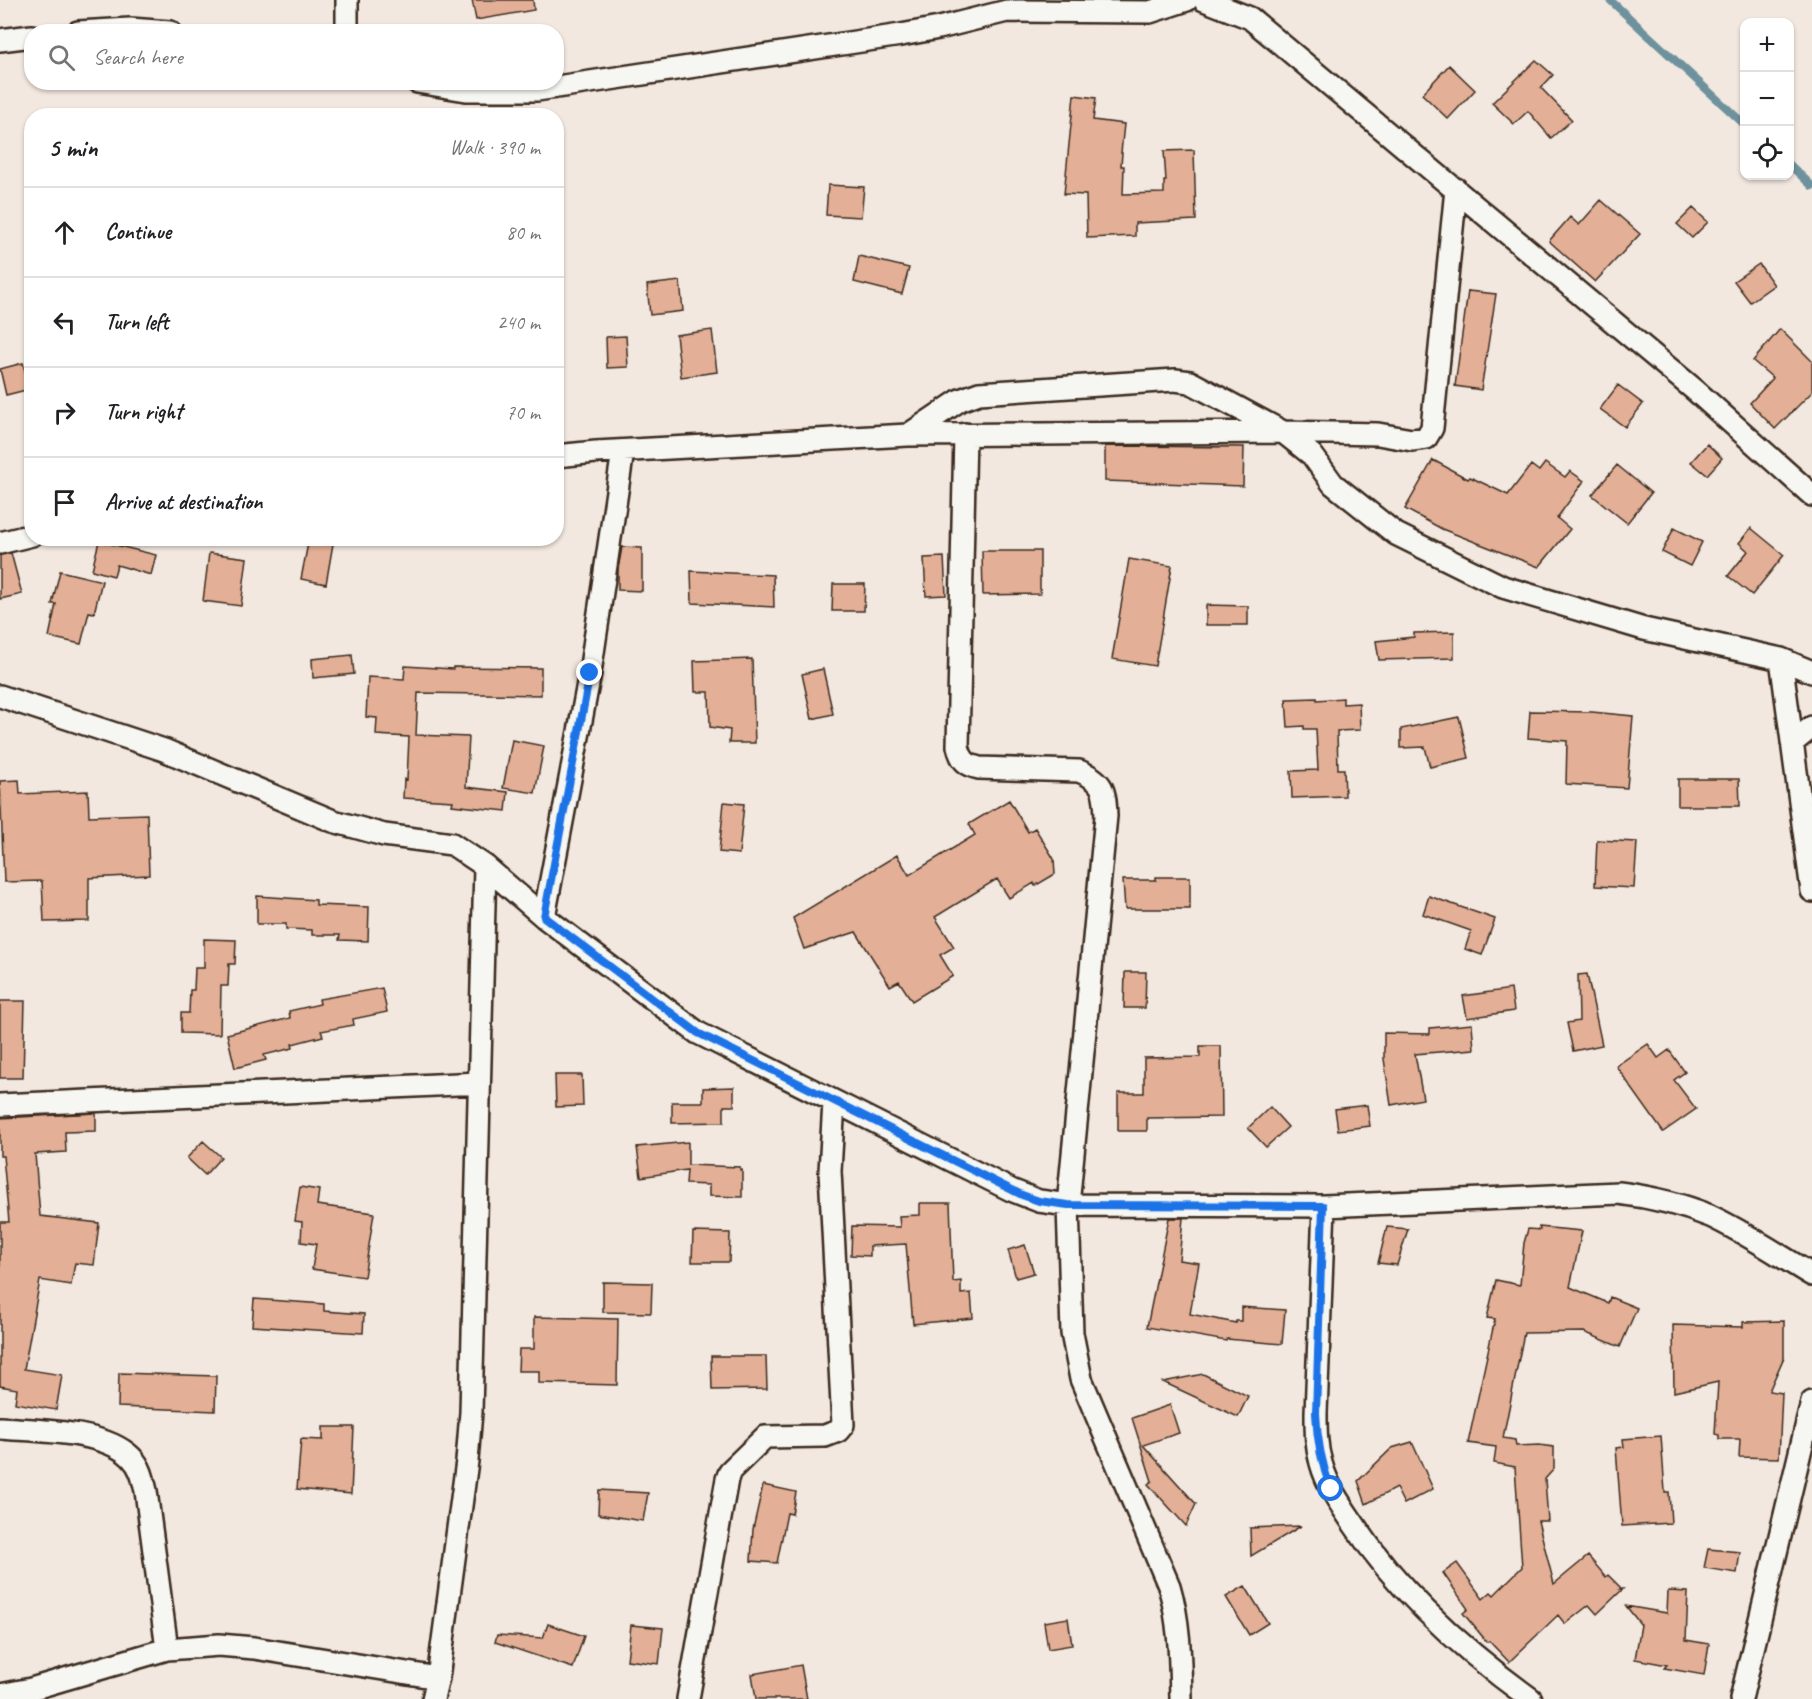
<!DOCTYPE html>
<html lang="en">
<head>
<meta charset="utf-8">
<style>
  :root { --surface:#fff; --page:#f6f6f6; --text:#202124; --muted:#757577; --line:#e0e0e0 }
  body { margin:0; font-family:Caveat,sans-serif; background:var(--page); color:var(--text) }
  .controls { position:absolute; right:18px; top:18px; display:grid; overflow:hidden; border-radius:12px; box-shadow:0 2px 4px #0004 }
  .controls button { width:54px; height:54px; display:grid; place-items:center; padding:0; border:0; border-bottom:2px solid var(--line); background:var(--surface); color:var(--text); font:30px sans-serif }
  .stop { position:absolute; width:18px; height:18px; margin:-14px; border:4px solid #1a73e8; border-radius:50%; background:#fff }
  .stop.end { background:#1a73e8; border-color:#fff; box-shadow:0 2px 6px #0008 }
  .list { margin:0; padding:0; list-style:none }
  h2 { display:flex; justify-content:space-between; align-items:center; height:78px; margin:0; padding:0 24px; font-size:26px }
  h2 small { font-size:20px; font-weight:400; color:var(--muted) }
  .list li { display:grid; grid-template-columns:39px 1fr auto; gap:18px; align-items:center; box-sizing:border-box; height:90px; padding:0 24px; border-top:2px solid var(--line) }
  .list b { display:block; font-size:22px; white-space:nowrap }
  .list em { font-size:20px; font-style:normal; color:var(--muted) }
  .icon { flex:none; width:33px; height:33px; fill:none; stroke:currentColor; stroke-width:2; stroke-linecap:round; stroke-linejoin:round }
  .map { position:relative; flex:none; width:1812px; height:1699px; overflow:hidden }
  .search { position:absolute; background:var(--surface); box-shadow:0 2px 4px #0004; left:24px; top:24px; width:540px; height:66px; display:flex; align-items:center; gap:15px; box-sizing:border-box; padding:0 21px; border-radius:24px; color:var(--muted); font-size:22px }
  .panel { position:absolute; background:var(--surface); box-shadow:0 2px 4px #0004; left:24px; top:108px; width:540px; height:438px; border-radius:24px }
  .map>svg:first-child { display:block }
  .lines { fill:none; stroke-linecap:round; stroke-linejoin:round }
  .stream { stroke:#6e929d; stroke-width:8 }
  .building { fill:#e3af96; stroke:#3b2a1e; stroke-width:1.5 }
  .minor-casing { stroke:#3b2a1e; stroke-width:26 }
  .minor { stroke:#f6f6f2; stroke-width:21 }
  .route { stroke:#1a73e8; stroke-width:8 }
</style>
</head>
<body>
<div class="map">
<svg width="1812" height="1699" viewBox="0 0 1812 1699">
  <rect width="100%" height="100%" fill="#f2e8e0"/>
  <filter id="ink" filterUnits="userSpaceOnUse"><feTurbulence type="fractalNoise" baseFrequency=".0167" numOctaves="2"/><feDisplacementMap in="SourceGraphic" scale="12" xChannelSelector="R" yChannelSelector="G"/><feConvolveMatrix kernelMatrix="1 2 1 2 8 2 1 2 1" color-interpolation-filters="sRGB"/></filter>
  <g filter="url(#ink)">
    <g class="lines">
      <path class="stream" d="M 1610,0 L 1744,124
        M 1790,165 L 1812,186"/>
    </g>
    <path class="building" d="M 472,0 L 533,0 L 534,10 L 476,20 Z
      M 1536,60 L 1553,75 L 1541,88 L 1572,120 L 1551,138 L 1528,111 L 1514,124 L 1492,103 Z
      M 1449,65 L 1475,90 L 1448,119 L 1422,94 Z
      M 1074,95 L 1096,98 L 1093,120 L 1124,124 L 1121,153 L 1122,153 L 1121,166 L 1124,166 L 1123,194 L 1164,193 L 1164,181 L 1166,181 L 1164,151 L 1194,150 L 1196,220 L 1135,223 L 1135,236 L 1087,238 L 1086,195 L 1064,194 Z
      M 828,185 L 864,187 L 861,217 L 826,215 Z
      M 1601,200 L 1640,234 L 1595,282 L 1549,241 L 1570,217 L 1579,225 Z
      M 1693,208 L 1708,222 L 1692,238 L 1677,224 Z
      M 859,256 L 909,268 L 902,294 L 854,282 Z
      M 1759,264 L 1774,285 L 1750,302 L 1734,281 Z
      M 680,281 L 683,311 L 650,315 L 647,285 Z
      M 1468,291 L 1496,294 L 1481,390 L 1455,386 Z
      M 1780,329 L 1812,361 L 1812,392 L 1775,429 L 1750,403 L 1773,378 L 1753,361 Z
      M 712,330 L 717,372 L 681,377 L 676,335 Z
      M 626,336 L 628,367 L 607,368 L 606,337 Z
      M 23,363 L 30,389 L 6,395 L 0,369 Z
      M 1618,385 L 1643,404 L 1625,427 L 1600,409 Z
      M 1707,444 L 1722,458 L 1707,475 L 1691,462 Z
      M 1105,446 L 1244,447 L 1243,486 L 1105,481 Z
      M 1433,460 L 1468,479 L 1470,477 L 1508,495 L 1531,465 L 1539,471 L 1545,463 L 1565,477 L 1570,471 L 1584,481 L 1557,518 L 1570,529 L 1539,567 L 1442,529 L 1405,509 Z
      M 1617,465 L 1651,493 L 1627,523 L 1592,495 Z
      M 1674,528 L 1702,542 L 1690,566 L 1662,552 Z
      M 1751,528 L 1784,555 L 1752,595 L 1728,576 L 1748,551 L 1739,543 Z
      M 309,538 L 334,538 L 326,584 L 301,579 Z
      M 99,541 L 156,555 L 151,575 L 117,565 L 114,576 L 92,570 Z
      M 622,547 L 642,548 L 642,591 L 618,590 L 618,569 Z
      M 982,551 L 1040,551 L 1040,594 L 983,595 Z
      M 11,553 L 22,594 L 0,599 L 0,555 Z
      M 209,553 L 247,558 L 241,606 L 203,601 Z
      M 944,557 L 946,595 L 926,596 L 924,558 Z
      M 1129,559 L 1172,566 L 1155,666 L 1112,659 Z
      M 60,571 L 102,581 L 94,613 L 89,612 L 81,644 L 49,637 L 56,604 L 52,604 Z
      M 691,571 L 773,575 L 774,607 L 692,603 Z
      M 833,584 L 865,584 L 864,611 L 832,611 Z
      M 1206,605 L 1248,606 L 1248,625 L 1206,625 Z
      M 1454,632 L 1454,658 L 1379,660 L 1376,641 L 1414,637 L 1414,633 Z
      M 352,655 L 354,674 L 313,678 L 312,659 Z
      M 752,659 L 755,743 L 729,743 L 730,730 L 710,727 L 709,692 L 695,692 L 694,661 Z
      M 405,666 L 453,669 L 453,667 L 541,668 L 541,695 L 418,693 L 416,735 L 469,737 L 466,787 L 508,792 L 506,811 L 452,805 L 453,801 L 403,798 L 404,779 L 407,780 L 409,737 L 376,735 L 377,718 L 366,717 L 368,677 L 404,679 Z
      M 823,669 L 833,714 L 812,719 L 802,674 Z
      M 1317,698 L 1317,700 L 1343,698 L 1343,704 L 1359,703 L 1360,730 L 1337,731 L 1338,769 L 1344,769 L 1345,796 L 1292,798 L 1291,771 L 1318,770 L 1316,729 L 1304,729 L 1304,726 L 1288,727 L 1286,699 Z
      M 1530,711 L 1592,712 L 1633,716 L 1627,788 L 1566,784 L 1567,741 L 1528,738 Z
      M 1459,717 L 1469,758 L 1430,767 L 1425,747 L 1401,748 L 1401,729 Z
      M 512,740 L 544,746 L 535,793 L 503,788 Z
      M 1678,779 L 1739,779 L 1740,806 L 1678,806 Z
      M 19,780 L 20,794 L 88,791 L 89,816 L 147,814 L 149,875 L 89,878 L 89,921 L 44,922 L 42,881 L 4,882 L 0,781 Z
      M 1009,800 L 1028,832 L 1035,828 L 1054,859 L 1055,874 L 1035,886 L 1034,883 L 1009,898 L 997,879 L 935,917 L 954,947 L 940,955 L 953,976 L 912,1001 L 899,981 L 890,986 L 856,932 L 804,949 L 793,918 L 897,855 L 909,875 L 975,835 L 969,824 Z
      M 724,802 L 744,804 L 739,854 L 719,852 Z
      M 1597,840 L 1637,842 L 1634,888 L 1595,886 Z
      M 1156,877 L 1190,877 L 1190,909 L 1125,909 L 1123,880 L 1156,880 Z
      M 257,896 L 316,900 L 316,905 L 369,907 L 368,941 L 339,940 L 340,935 L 312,935 L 312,930 L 286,929 L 286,924 L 257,924 Z
      M 1429,896 L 1495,919 L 1482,955 L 1465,949 L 1471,931 L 1423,914 Z
      M 204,939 L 236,940 L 235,964 L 229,964 L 228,986 L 221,986 L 220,1034 L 181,1033 L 181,1013 L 189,1013 L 190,990 L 194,990 L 195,968 L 204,968 Z
      M 1125,972 L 1146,972 L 1145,1008 L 1124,1008 Z
      M 1587,974 L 1602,1045 L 1573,1051 L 1567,1023 L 1579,1021 L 1578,975 Z
      M 382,988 L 387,1012 L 353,1019 L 354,1025 L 321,1031 L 323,1036 L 292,1044 L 293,1048 L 264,1055 L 266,1060 L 235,1068 L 227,1034 L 290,1018 L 289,1011 L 320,1004 L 319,999 Z
      M 1511,989 L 1514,1011 L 1467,1018 L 1463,996 Z
      M 0,1001 L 25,1001 L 23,1078 L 0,1078 Z
      M 1472,1024 L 1474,1049 L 1415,1054 L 1423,1099 L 1391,1105 L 1384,1059 L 1384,1033 L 1430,1034 L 1430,1028 Z
      M 1648,1044 L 1658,1058 L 1669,1050 L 1685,1072 L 1674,1080 L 1696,1109 L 1663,1132 L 1616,1066 Z
      M 1200,1046 L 1221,1046 L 1222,1117 L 1147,1118 L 1147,1131 L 1118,1131 L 1118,1093 L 1144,1093 L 1144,1058 L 1200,1057 Z
      M 555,1075 L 582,1075 L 583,1106 L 556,1107 Z
      M 734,1087 L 734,1106 L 724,1106 L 724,1122 L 672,1123 L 672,1102 L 703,1102 L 703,1088 Z
      M 1367,1105 L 1370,1126 L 1338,1130 L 1335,1109 Z
      M 1270,1107 L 1288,1127 L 1266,1147 L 1248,1128 Z
      M 96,1113 L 96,1131 L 65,1132 L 66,1152 L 35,1154 L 40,1216 L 99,1223 L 94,1265 L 75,1263 L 71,1285 L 40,1280 L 24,1369 L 62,1375 L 56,1410 L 15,1403 L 17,1389 L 0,1386 L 0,1222 L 9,1222 L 3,1156 L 0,1156 L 0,1118 Z
      M 203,1141 L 221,1157 L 205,1175 L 187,1158 Z
      M 688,1142 L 688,1165 L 740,1167 L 740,1170 L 742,1170 L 742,1197 L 709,1196 L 709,1185 L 686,1184 L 687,1170 L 641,1177 L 637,1147 Z
      M 300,1187 L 319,1190 L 317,1205 L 374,1213 L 364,1277 L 312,1269 L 316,1244 L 301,1242 L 302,1222 L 295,1221 Z
      M 920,1203 L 950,1203 L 953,1282 L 961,1281 L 961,1294 L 971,1293 L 973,1318 L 913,1324 L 906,1244 L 870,1246 L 870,1256 L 851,1255 L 852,1226 L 900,1227 L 899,1216 L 920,1215 Z
      M 1169,1218 L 1183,1218 L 1179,1260 L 1199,1263 L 1190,1314 L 1236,1323 L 1236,1321 L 1241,1321 L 1241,1307 L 1285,1310 L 1282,1344 L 1227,1339 L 1226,1341 L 1147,1327 Z
      M 1387,1227 L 1408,1229 L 1397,1265 L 1378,1263 Z
      M 1539,1227 L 1582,1231 L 1570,1287 L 1608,1303 L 1610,1297 L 1637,1308 L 1620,1347 L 1584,1332 L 1524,1333 L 1503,1438 L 1515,1440 L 1516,1446 L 1539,1445 L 1554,1447 L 1554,1469 L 1545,1479 L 1548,1521 L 1538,1521 L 1554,1584 L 1588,1556 L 1606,1577 L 1608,1575 L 1621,1588 L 1620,1589 L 1623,1589 L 1597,1614 L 1589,1605 L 1565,1624 L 1558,1615 L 1509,1662 L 1489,1641 L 1487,1642 L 1463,1613 L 1468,1609 L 1443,1573 L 1457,1563 L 1483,1599 L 1491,1592 L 1494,1595 L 1522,1567 L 1515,1467 L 1494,1463 L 1496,1447 L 1468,1443 L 1495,1319 L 1487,1318 L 1496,1280 L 1520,1285 L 1524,1243 L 1528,1229 L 1540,1230 Z
      M 693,1232 L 730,1233 L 729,1262 L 692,1262 Z
      M 1025,1245 L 1034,1273 L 1016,1278 L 1008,1250 Z
      M 603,1282 L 652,1283 L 651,1313 L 603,1312 Z
      M 254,1299 L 324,1304 L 324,1311 L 364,1314 L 363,1333 L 252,1326 Z
      M 534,1317 L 618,1319 L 617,1385 L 539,1383 L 539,1371 L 518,1371 L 519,1349 L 534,1349 Z
      M 1784,1321 L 1784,1357 L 1769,1391 L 1782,1393 L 1779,1458 L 1739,1457 L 1740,1439 L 1719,1439 L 1719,1435 L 1715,1434 L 1718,1382 L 1674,1392 L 1673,1325 L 1743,1327 L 1743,1322 Z
      M 711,1356 L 766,1356 L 767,1389 L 712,1390 Z
      M 119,1373 L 216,1376 L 215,1411 L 118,1407 Z
      M 1203,1374 L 1248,1396 L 1238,1417 L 1163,1382 Z
      M 1170,1405 L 1179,1433 L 1143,1445 L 1196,1504 L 1186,1526 L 1148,1484 L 1152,1481 L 1132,1418 Z
      M 323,1427 L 354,1427 L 351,1494 L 297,1489 L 301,1439 L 323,1440 Z
      M 1661,1436 L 1665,1492 L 1669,1492 L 1671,1523 L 1622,1526 L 1616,1448 L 1624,1447 L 1623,1439 Z
      M 1412,1442 L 1433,1489 L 1404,1504 L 1396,1488 L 1366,1504 L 1358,1481 L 1392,1448 Z
      M 763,1485 L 796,1492 L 792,1514 L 787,1513 L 777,1563 L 751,1561 L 753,1529 Z
      M 599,1490 L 648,1493 L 643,1521 L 598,1514 Z
      M 1301,1526 L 1251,1556 L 1250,1528 Z
      M 1708,1549 L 1740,1552 L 1737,1573 L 1704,1568 Z
      M 1245,1586 L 1268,1623 L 1249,1635 L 1226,1597 Z
      M 1668,1591 L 1688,1592 L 1686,1640 L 1709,1644 L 1704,1675 L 1664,1668 L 1667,1665 L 1635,1659 L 1641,1625 L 1626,1606 L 1667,1613 Z
      M 1068,1618 L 1072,1645 L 1048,1649 L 1044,1622 Z
      M 548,1624 L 584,1636 L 573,1668 L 495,1642 L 497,1635 L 543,1638 Z
      M 631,1625 L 663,1628 L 659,1664 L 627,1660 Z
      M 801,1665 L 807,1699 L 756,1699 L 752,1674 Z"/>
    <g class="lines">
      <defs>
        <path id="minor" d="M 347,0 L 347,32
          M 1204,0 L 1250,18 L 1696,391 L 1812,495
          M 78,32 L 130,29 L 170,32
          M 0,40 L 32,36
          M 417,82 L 466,90 L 537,90 L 901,35 L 939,28 L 1007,11 L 1150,12 L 1187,0
          M 965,434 L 958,746 C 961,760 966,765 979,768 L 1079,771 C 1104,781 1105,791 1106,816 L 1068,1205 L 1072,1333 L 1081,1379 L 1169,1586 C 1180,1623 1180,1660 1181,1699
          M 908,435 L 960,400 L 979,393 L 1175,380 L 1190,382 L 1283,432 L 1312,455 L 1333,484 L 1396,534 L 1503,587 L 1644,629 L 1781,659 L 1812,672
          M 556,456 L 596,452 L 908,435 L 1283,432 L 1378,434 L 1412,440 L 1426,438 L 1432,428 L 1456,189
          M 0,543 L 32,535
          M 1781,659 L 1812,891
          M 0,696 L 164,750 L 333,821 L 384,835 L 452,844 L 485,866 L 544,917 L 698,1033 L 1011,1190 L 1039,1201 L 1068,1205 L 1324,1206 L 1619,1193 C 1651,1197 1681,1204 1710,1216 C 1743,1231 1780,1256 1812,1275
          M 1792,743 L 1812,727
          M 544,917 L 590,673 L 623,451
          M 0,1105 L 479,1083
          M 1324,1206 L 1316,1413 C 1316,1430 1316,1446 1321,1463 C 1327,1485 1340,1504 1353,1523 C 1399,1593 1463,1650 1531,1699
          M 0,1428 C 37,1431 104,1430 131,1457 C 141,1467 143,1478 146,1491 L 167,1649
          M 0,1695 L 31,1689 L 167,1649 L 219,1645 L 254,1648 L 438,1678
          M 433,1699 L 438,1678 L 467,1461 L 471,1412 L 485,866
          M 688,1699 L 727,1479 L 730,1471 L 765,1437 L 825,1436 L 838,1431 L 843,1425 L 830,1171 L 834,1102
          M 1741,1699 L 1812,1402"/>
      </defs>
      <use href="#minor" class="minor-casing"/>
      <use href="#minor" class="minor"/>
    </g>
  </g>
  <g class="lines" filter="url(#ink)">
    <path class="route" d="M 590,673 L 544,917 L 698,1033 L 1022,1195 L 1039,1201 L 1068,1205 L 1323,1206 L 1316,1413 C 1317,1441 1321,1463 1331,1489"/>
  </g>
</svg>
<div class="controls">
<button>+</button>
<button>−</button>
<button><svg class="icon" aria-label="locate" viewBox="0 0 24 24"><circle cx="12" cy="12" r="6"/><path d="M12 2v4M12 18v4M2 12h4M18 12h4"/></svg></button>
</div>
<div class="stop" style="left:1331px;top:1489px"></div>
<div class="stop end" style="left:590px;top:673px"></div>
<div class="search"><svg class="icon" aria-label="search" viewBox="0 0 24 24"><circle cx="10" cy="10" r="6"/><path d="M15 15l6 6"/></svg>Search here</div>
<section class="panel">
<h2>5 min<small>Walk · 390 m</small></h2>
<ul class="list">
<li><svg class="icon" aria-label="ahead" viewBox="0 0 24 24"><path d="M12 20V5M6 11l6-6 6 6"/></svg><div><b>Continue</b></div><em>80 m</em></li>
<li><svg class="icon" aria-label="left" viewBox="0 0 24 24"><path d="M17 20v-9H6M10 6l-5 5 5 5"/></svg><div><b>Turn left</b></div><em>240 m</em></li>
<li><svg class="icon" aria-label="right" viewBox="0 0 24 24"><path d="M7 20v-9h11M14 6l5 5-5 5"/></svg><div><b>Turn right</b></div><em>70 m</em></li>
<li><svg class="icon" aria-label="arrive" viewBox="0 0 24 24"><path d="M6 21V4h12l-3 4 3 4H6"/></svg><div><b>Arrive at destination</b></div></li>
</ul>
</section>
</div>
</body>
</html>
